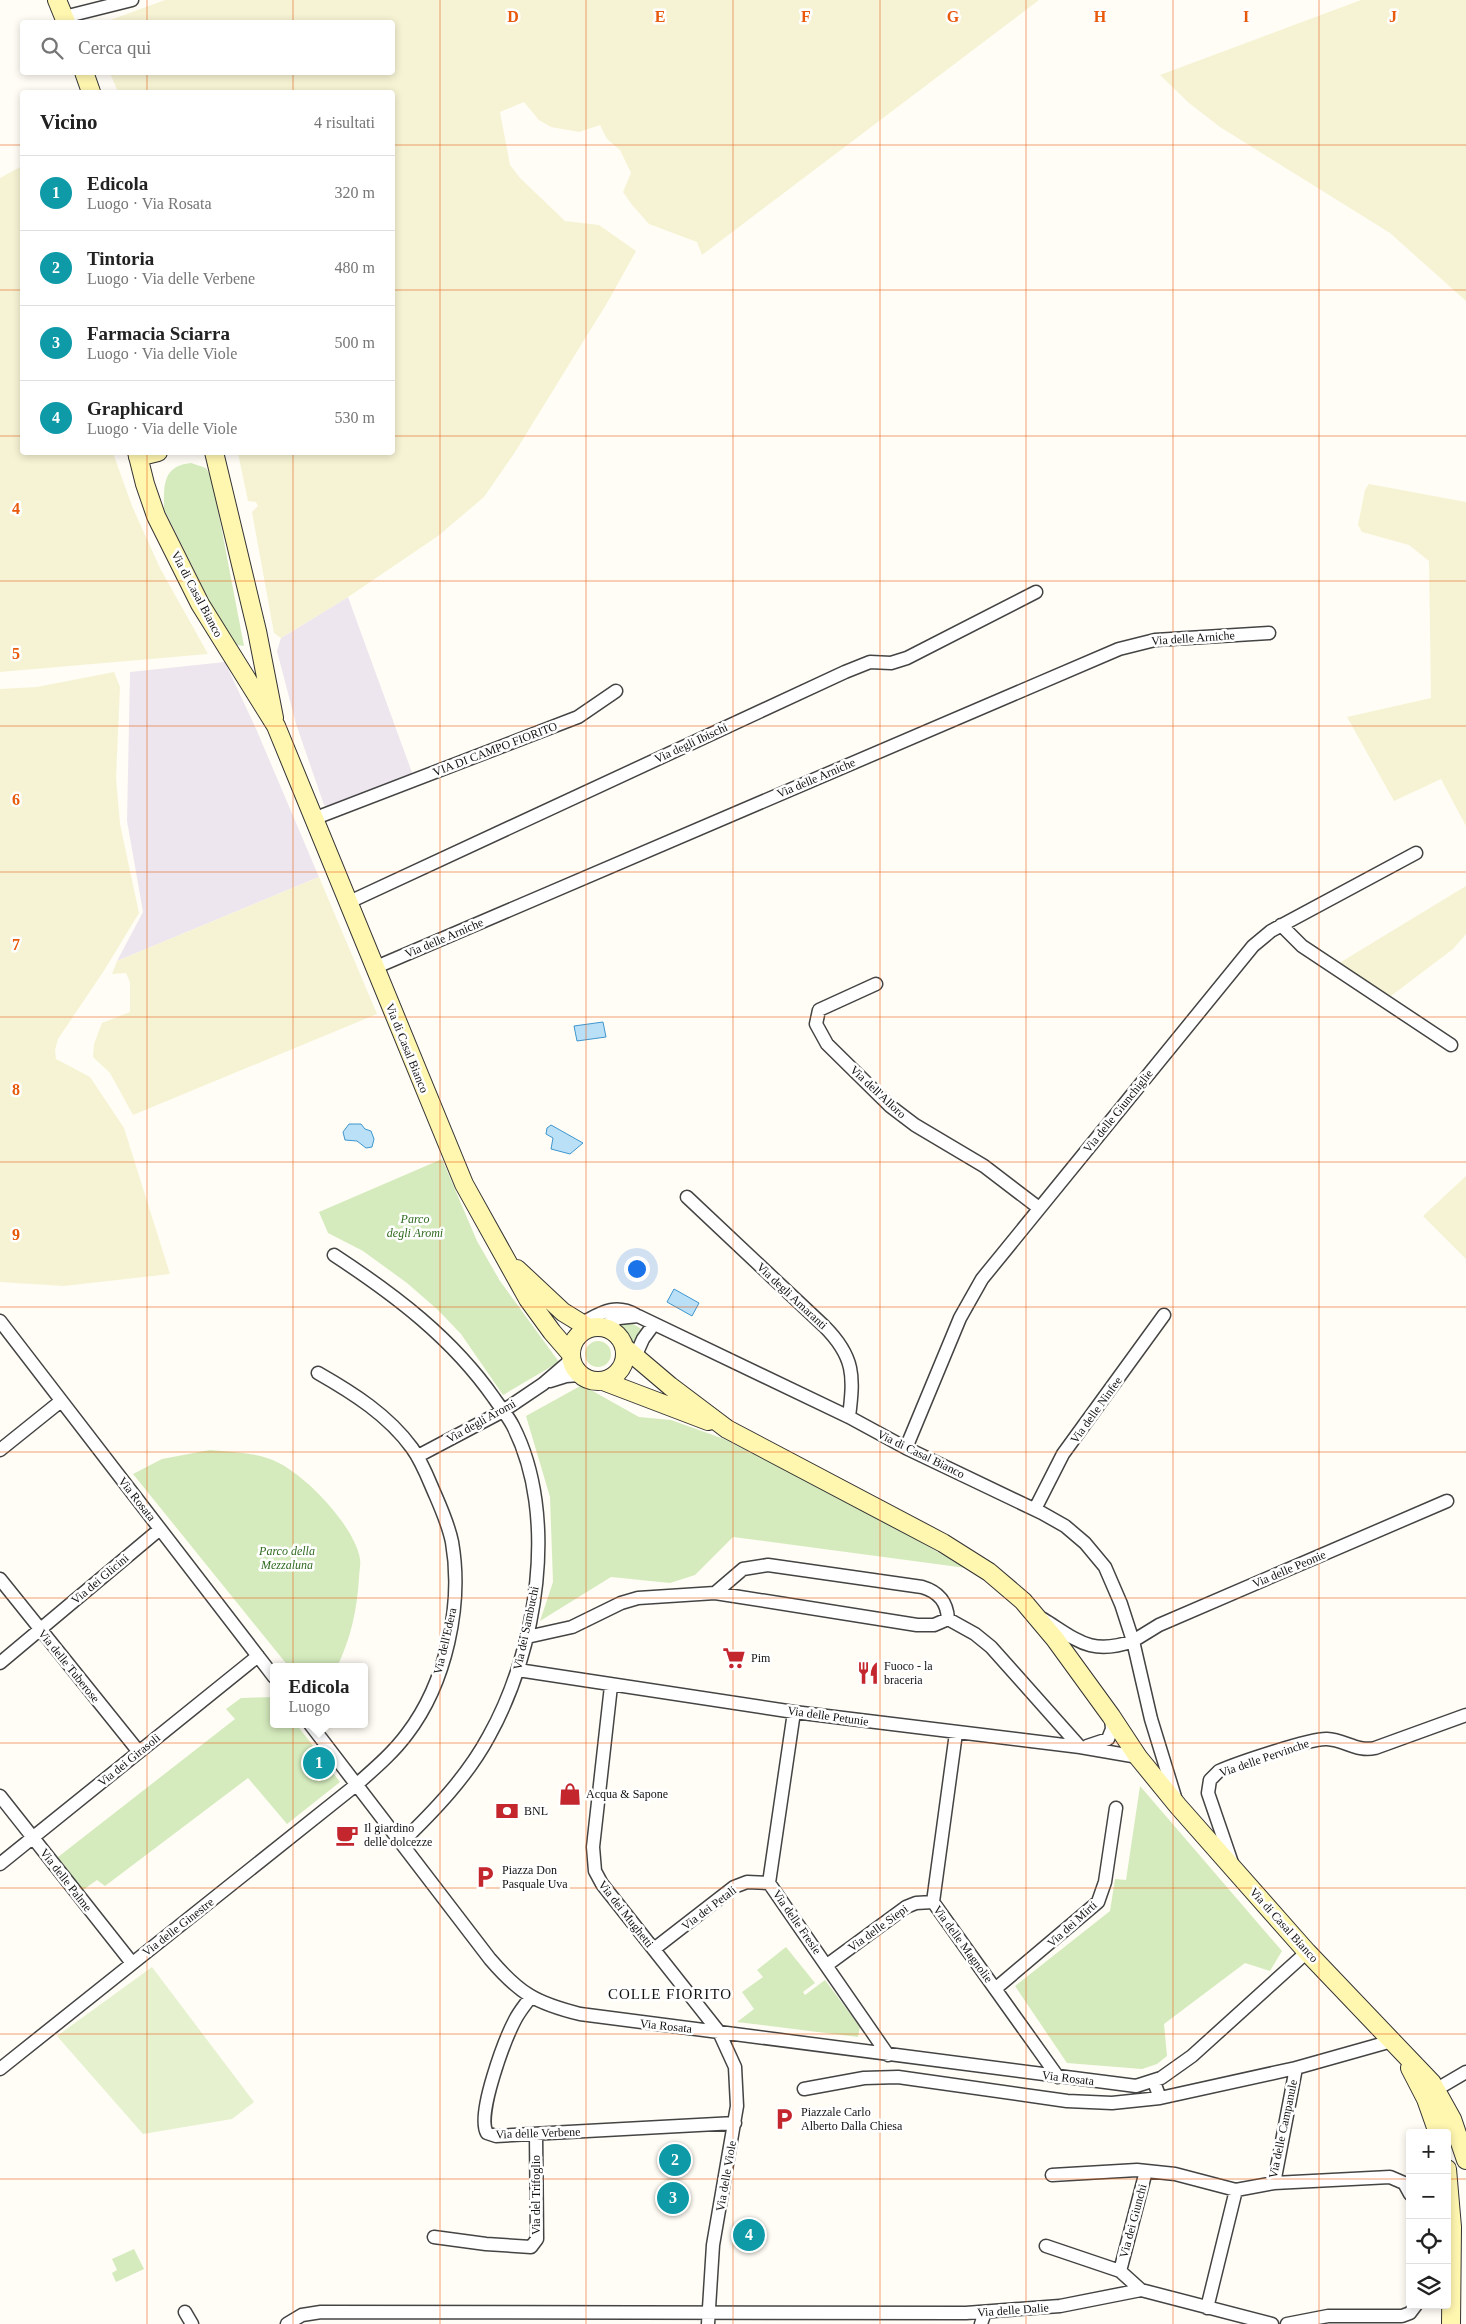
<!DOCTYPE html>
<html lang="it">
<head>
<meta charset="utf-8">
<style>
  :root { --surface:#fff; --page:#f6f6f6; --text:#222; --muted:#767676; --line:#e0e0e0; --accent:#c4262e }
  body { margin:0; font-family:"Times New Roman",serif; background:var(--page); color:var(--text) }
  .controls { position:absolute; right:15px; bottom:15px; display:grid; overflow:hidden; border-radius:5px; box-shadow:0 2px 8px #0003 }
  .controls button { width:45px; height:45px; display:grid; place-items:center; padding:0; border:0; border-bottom:1px solid var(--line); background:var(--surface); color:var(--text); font:25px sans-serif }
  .you { position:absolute; left:636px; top:1268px; width:18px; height:18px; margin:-12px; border:4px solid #fff; border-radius:50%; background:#1a73e8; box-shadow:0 0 0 8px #1a73e833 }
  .badge { display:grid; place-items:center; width:32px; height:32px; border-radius:50%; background:var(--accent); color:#fff; font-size:16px; font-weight:700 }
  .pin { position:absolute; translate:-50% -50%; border:2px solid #fff; box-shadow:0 1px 5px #0006 }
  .popup { position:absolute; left:270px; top:1663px; width:98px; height:65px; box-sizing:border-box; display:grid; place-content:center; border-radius:5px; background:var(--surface); filter:drop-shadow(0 1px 4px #0005); font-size:16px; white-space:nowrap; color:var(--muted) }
  .popup b { font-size:19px; color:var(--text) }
  .popup::after { content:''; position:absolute; left:50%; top:100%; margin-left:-10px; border:10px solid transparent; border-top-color:var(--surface) }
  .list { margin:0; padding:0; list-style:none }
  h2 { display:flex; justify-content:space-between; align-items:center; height:65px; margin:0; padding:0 20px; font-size:21px }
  h2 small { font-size:16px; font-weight:400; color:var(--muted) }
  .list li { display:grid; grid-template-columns:32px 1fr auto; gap:15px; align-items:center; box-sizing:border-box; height:75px; padding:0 20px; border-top:1px solid var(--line) }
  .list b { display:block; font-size:19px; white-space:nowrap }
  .list p { margin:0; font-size:16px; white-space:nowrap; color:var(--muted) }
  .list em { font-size:16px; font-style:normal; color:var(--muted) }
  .icon { flex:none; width:28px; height:28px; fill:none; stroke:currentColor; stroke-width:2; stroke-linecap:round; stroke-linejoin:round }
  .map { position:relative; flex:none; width:1466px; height:2324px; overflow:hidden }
  .search { position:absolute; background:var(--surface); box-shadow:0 2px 8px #0003; left:20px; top:20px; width:375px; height:55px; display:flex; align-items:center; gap:12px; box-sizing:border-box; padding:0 18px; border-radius:5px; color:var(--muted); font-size:19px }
  .panel { position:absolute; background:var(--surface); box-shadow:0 2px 8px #0003; left:20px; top:90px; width:375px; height:365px; border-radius:5px }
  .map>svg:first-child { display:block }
  .industrial { fill:#eee6ef }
  .farmland { fill:#f6f3d4 }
  .green { fill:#d5ebbd }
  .pitch { fill:#e6f2cf }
  .water { fill:#b9e0f7; stroke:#3f96cf }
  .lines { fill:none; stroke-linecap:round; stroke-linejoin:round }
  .minor-casing { stroke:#444; stroke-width:15 }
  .secondary-casing { stroke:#333; stroke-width:20 }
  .minor { stroke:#fff; stroke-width:12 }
  .secondary { stroke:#fff6b0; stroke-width:18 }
  .grid { fill:none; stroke:#e8590c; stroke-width:1; stroke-opacity:0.55 }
  .labels { text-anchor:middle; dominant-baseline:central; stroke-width:5; stroke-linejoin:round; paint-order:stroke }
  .street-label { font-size:12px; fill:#111; stroke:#fff }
  .park-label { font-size:12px; font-style:italic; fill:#2f6b1f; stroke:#fff }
  .poi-label { font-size:12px; fill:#111; stroke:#fff; text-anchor:start }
  .quarter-label { font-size:15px; letter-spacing:1px; fill:#111; stroke:#fff }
  .grid-label { font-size:16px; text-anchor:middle; font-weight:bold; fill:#e8590c; stroke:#fff; stroke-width:5; stroke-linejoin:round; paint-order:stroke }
</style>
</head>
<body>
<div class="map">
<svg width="1466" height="2324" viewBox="0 0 1466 2324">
  <rect width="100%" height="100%" fill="#fffdf5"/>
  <path class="industrial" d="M 348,597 L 414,778 L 328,807 L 324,805 L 296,724 L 277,651 L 281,638 Z
    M 225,662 L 257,731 L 319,877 L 117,961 L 143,912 L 127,821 L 130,672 Z"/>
  <path class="farmland" d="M 165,0 L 1039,0 L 702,255 L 697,242 L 649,224 L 632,205 L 623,192 L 631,173 L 620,150 L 607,139 L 600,125 L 579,132 L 551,127 L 539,120 L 524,102 L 500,112 L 510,165 L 520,178 L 565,221 L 599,225 L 636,251 L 607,303 L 515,452 L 484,497 L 438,536 L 348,597 L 281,638 L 274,633 L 252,512 L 258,506 L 256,502 L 248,501 L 238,453 L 392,452 L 392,92 L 118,92 L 110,73 L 392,72 L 392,22 L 105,22 Z
    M 1361,0 L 1466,0 L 1466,301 L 1390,233 L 1220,127 L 1189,103 L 1160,75 Z
    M 22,166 L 22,452 L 113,453 L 132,506 L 160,568 L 208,654 L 0,672 L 0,178 Z
    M 1369,484 L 1466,502 L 1466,826 L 1441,779 L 1394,801 L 1347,717 L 1431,698 L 1429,561 L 1409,545 L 1362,532 L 1358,525 L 1365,490 Z
    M 114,672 L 120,687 L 116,778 L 120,824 L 139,913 L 105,969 L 58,1039 L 55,1050 L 56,1059 L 90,1077 L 124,1128 L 170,1274 L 64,1286 L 0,1282 L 0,689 L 37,687 Z
    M 319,877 L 377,1014 L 133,1115 L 110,1073 L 93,1057 L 94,1044 L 102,1023 L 130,1012 L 130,982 L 126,973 L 112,974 L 117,961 Z
    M 1466,886 L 1466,934 L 1453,949 L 1387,999 L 1336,965 Z
    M 1466,1176 L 1466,1259 L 1423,1216 Z"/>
  <path class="green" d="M 191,463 L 206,468 L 212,479 L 244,646 L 237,645 L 223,628 L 164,509 C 164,486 162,466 191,463 Z
    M 442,1159 L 477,1241 L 500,1281 L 559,1362 L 503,1395 L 461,1334 L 438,1310 L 407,1283 L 363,1251 L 328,1233 L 319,1212 Z
    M 630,1322 L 643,1330 L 634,1344 L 613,1327 Z
    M585 1354a13 13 0 1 1 26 0a13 13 0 1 1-26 0Z
    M 582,1385 L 639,1417 L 671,1420 L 724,1439 L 876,1517 L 966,1568 L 733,1537 L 695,1575 L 670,1583 L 611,1577 L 540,1621 L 553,1582 L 550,1497 L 526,1416 Z
    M 210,1450 C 230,1452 251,1452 270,1459 C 302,1470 355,1526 360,1559 C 361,1565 359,1572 359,1578 C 357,1610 351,1638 337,1667 L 289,1667 L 133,1474 L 162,1459 Z
    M 274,1697 L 274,1724 L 296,1724 L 318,1752 L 308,1760 L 321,1776 L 330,1769 L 340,1782 L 287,1824 L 248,1778 L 105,1886 L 97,1880 L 83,1890 L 58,1857 L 235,1719 L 226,1709 L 241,1698 Z
    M 1140,1786 L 1282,1951 L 1270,1971 L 1245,1963 L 1164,2024 L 1167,2056 L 1157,2064 L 1142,2069 L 1067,2063 L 1015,1986 L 1110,1911 L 1115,1879 L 1126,1880 Z
    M 786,1947 L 815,1983 L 803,1992 L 805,1995 L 825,1980 L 860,2027 L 858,2037 L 737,2022 L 754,2009 L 742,1992 L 763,1977 L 757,1970 Z
    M 134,2249 L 144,2269 L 116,2282 L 112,2273 L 117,2270 L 112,2259 Z"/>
  <path class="pitch" d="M 152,1967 L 254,2102 L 232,2119 L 143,2134 L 57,2036 Z"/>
  <path class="water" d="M 603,1022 L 606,1037 L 577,1041 L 574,1026 Z
    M 349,1124 L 361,1124 L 365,1129 L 371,1131 L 374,1139 L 372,1147 L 366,1148 L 357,1141 L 345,1140 L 343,1132 Z
    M 551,1125 L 583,1143 L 570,1154 L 551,1149 L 553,1138 L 546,1134 L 547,1128 Z
    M 674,1289 L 699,1303 L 692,1316 L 667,1302 Z"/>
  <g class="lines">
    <defs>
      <path id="minor" d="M 64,17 L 132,0
        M 313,819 L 578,717 L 616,691
        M 347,903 L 845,672 L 870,662 L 891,663 L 907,658 L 1036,592
        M 1281,925 L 1302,946 L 1451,1045
        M 374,968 L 1119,649 L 1155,640 L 1269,633
        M 876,984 L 819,1010 L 816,1024 L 827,1044 L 890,1106 L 915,1125 L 984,1166 L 1039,1208
        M 687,1197 L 824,1326 C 855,1357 854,1376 849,1417
        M 334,1255 C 395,1295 452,1338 494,1398 C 500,1407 508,1416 513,1426 C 559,1516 537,1650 489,1736 C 467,1777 434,1811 401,1843
        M 0,1321 L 274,1677
        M 582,1323 C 601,1313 615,1303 636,1315
        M 601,1327 L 619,1318 L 638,1316 L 849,1417 L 906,1448 L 1042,1513 L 1065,1526 L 1085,1543 L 1105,1567 L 1121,1604 L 1133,1641 L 1159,1625 L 1447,1501
        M 635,1357 L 643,1339 L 654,1324
        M 550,1381 L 566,1376 L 580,1375
        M 906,1448 L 960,1318 L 982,1279 L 1253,946 L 1271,931 L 1416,853
        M 0,1450 L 61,1401
        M 418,1456 L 503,1411 L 543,1384 L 571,1360
        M 1035,1509 L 1063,1454 L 1164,1315
        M 0,1579 L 139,1752
        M 715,1593 L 743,1569 L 768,1565 L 922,1587 C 939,1592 947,1602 948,1619
        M 948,1619 L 975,1634 L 991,1647 L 1080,1747
        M 1043,1619 C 1077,1640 1091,1656 1133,1641 L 1151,1719 L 1175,1797
        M 527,1637 L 572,1627 L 621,1603 L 638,1598 L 715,1593 L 917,1625 L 934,1625 L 948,1619
        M 0,1663 L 160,1529
        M 518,1670 L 794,1712 L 1080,1747 L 1138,1757
        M 611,1686 L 593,1847 L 595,1871 L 602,1884 L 719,2032 L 735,2067 L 737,2106 L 713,2245 L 708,2324
        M 794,1712 L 769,1883 L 888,2055
        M 310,1724 L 490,1959 C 520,1994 536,2003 580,2014 L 1136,2086 L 1161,2078 L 1192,2056 L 1307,1952
        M 956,1733 L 933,1902 L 1058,2077
        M 1087,1746 L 1108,1739 L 1112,1729 L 1111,1717
        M 0,1796 L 132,1963
        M 1232,1863 L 1208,1793 L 1210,1780 L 1219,1771 C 1237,1763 1311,1738 1327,1739 C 1345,1740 1357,1752 1375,1748 L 1466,1715
        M 0,1864 L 258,1656
        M 654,1949 L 734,1887 L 747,1882 L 769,1883
        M 827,1965 L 906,1907 L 916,1903 L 933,1902
        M 995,1989 L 1098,1902 L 1105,1882 L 1116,1808
        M 530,1998 C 525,2005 519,2012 515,2020 C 505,2039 476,2115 487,2133 L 496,2136 L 735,2123
        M 0,2069 L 356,1785 C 374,1769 393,1753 407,1734 C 446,1683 463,1605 452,1542 C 448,1522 439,1504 431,1485 C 426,1473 420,1459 412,1448 C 388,1415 353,1393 318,1373
        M 804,2089 L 864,2078 L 898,2077 L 1067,2101 L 1112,2103 L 1160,2098 L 1154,2082
        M 1437,2089 L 1466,2072
        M 1160,2098 L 1296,2068 L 1392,2041
        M 1052,2175 L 1137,2170 L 1175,2174 L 1236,2190
        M 1274,2183 L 1390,2177 L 1404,2183 L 1410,2194
        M 434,2237 L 486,2244 L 531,2247 L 537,2239 L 536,2134
        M 1046,2246 L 1120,2271 L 1141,2290 L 1272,2324
        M 1120,2271 L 1146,2171
        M 1207,2308 L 1236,2190 L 1274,2183 L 1296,2068
        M 185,2312 L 192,2324
        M 287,2324 L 302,2315 L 321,2312 L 966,2313 L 1060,2306 L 1141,2290
        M 981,2324 L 985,2312
        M 1287,2324 L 1328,2316 L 1402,2316 L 1410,2313 L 1416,2305"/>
      <path id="secondary" d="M 57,0 L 66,22
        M 84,72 L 91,92
        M 137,452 L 145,484 L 156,516 L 200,604 L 276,726 L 464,1184 L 528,1299 L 552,1332 L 571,1354
        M 214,452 L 257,631 L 274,718
        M 138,457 L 158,452
        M 517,1269 L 563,1312 L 589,1328
        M571 1354a27 27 0 1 1 54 0a27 27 0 1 1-54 0Z
        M 624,1347 L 670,1386 L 727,1429 L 943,1543 L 989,1572 L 1023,1601 L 1055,1639 L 1111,1716 L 1138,1757 L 1178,1806 L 1307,1952 L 1432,2083 L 1452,2119 L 1466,2160
        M 603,1381 L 708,1421
        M 1410,2068 L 1426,2099 L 1438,2133
        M 1447,2169 L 1452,2227 L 1451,2324"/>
    </defs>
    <use href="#minor" class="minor-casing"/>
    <use href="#secondary" class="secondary-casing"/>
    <use href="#minor" class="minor"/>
    <use href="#secondary" class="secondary"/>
  </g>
  <path class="grid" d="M 147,0 L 147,22M 293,0 L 293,22M 440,0 L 440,2324M 586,0 L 586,2324M 733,0 L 733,2324M 880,0 L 880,2324M 1026,0 L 1026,2324M 1173,0 L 1173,2324M 1319,0 L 1319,2324M 147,72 L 147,92M 293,72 L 293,92M 0,145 L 22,145M 392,145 L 1466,145M 0,290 L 22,290M 392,290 L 1466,290M 0,436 L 22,436M 392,436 L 1466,436M 147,452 L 147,2324M 293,452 L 293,2324M 0,581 L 1466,581M 0,726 L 1466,726M 0,872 L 1466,872M 0,1017 L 1466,1017M 0,1162 L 1466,1162M 0,1307 L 1466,1307M 0,1452 L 1466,1452M 0,1598 L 1466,1598M 0,1743 L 1466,1743M 0,1888 L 1466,1888M 0,2034 L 1466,2034M 0,2179 L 1410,2179M 1447,2179 L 1466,2179"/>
  <defs>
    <symbol id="supermarket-bare" viewBox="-9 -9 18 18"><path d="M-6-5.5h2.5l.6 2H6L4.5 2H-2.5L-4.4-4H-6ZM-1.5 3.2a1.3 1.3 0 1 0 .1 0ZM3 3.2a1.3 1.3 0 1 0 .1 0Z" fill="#c4262e" stroke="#fff" stroke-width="2.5" paint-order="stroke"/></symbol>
    <symbol id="restaurant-bare" viewBox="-9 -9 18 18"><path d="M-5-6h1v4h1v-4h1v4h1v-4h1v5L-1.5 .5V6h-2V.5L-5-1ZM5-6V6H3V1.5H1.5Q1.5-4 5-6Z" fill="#c4262e" stroke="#fff" stroke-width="2.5" paint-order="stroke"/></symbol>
    <symbol id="shop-bare" viewBox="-9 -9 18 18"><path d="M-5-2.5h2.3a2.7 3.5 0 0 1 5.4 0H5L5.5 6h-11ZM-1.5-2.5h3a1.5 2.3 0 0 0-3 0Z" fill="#c4262e" stroke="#fff" stroke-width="2.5" paint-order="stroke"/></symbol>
    <symbol id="bank-bare" viewBox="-9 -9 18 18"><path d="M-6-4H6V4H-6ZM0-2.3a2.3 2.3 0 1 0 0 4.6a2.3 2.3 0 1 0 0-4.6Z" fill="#c4262e" stroke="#fff" stroke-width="2.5" paint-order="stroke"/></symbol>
    <symbol id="cafe-bare" viewBox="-9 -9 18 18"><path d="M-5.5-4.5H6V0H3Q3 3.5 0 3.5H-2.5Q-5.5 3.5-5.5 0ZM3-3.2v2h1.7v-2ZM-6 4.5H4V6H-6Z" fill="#c4262e" stroke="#fff" stroke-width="2.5" paint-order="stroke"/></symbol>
    <symbol id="parking-bare" viewBox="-9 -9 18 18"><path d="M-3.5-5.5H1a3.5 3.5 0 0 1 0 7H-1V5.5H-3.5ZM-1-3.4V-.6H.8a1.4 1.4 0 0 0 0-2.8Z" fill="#c4262e" stroke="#fff" stroke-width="2.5" paint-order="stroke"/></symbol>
  </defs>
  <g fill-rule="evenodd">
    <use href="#supermarket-bare" x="718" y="1642" width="32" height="32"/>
    <use href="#restaurant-bare" x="852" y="1657" width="32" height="32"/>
    <use href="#shop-bare" x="554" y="1778" width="32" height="32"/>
    <use href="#bank-bare" x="491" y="1795" width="32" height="32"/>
    <use href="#cafe-bare" x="331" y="1819" width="32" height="32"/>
    <use href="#parking-bare" x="469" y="1861" width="32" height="32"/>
    <use href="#parking-bare" x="768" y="2103" width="32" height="32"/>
  </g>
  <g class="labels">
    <g class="street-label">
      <text transform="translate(197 594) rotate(62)">Via di Casal Bianco</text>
      <text transform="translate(1193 638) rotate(-4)">Via delle Arniche</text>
      <text transform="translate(691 743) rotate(-25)">Via degli Ibischi</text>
      <text transform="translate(495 749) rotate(-21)">VIA DI CAMPO FIORITO</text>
      <text transform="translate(816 778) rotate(-23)">Via delle Arniche</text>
      <text transform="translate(444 938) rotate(-23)">Via delle Arniche</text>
      <text transform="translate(407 1048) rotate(68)">Via di Casal Bianco</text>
      <text transform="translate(878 1092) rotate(43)">Via dell'Alloro</text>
      <text transform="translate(1118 1111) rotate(-51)">Via delle Giunchiglie</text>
      <text transform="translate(792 1296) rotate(43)">Via degli Amaranti</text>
      <text transform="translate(1096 1410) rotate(-54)">Via delle Ninfee</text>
      <text transform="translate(481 1421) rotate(-29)">Via degli Aromi</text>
      <text transform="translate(921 1454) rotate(26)">Via di Casal Bianco</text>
      <text transform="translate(137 1499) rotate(52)">Via Rosata</text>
      <text transform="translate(1289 1569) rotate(-23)">Via delle Peonie</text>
      <text transform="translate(100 1579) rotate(-40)">Via dei Glicini</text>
      <text transform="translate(526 1628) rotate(-78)">Via dei Sambuchi</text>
      <text transform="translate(445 1641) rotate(-77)">Via dell'Edera</text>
      <text transform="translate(69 1666) rotate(51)">Via delle Tuberose</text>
      <text transform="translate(828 1716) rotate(8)">Via delle Petunie</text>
      <text transform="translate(1264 1758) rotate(-19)">Via delle Pervinche</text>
      <text transform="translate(129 1760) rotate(-39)">Via dei Girasoli</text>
      <text transform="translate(66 1880) rotate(52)">Via delle Palme</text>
      <text transform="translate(709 1908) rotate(-37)">Via dei Petali</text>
      <text transform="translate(626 1914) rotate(52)">Via dei Mughetti</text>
      <text transform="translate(797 1922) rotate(55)">Via delle Fresie</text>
      <text transform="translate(1072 1924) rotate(-42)">Via dei Mirti</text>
      <text transform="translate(1284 1925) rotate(48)">Via di Casal Bianco</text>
      <text transform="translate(178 1927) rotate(-38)">Via delle Ginestre</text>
      <text transform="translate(878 1928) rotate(-36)">Via delle Siepi</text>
      <text transform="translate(963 1944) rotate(54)">Via delle Magnolie</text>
      <text transform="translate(666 2026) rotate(6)">Via Rosata</text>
      <text transform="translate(1068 2078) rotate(7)">Via Rosata</text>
      <text transform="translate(1283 2129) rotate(-78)">Via delle Campanule</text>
      <text transform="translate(538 2133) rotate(-2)">Via delle Verbene</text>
      <text transform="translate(726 2176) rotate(-80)">Via delle Viole</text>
      <text transform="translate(536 2195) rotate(-90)">Via del Trifoglio</text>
      <text transform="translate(1133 2221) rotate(-75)">Via dei Giunchi</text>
      <text transform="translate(1013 2310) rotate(-4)">Via delle Dalie</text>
    </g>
    <g class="park-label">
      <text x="415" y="1219">Parco<tspan x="415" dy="14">degli Aromi</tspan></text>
      <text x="287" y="1551">Parco della<tspan x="287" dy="14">Mezzaluna</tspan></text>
    </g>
    <g class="poi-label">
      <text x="751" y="1658">Pim</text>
      <text x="884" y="1666">Fuoco - la<tspan x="884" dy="14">braceria</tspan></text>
      <text x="586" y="1794">Acqua &amp; Sapone</text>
      <text x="524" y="1811">BNL</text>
      <text x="364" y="1828">Il giardino<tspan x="364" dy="14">delle dolcezze</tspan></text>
      <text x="502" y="1870">Piazza Don<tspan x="502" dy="14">Pasquale Uva</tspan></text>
      <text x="801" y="2112">Piazzale Carlo<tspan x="801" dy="14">Alberto Dalla Chiesa</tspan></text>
    </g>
    <g class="quarter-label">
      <text x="670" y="1994">COLLE FIORITO</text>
    </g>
  </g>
  <g class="grid-label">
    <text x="513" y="22">D</text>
    <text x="660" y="22">E</text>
    <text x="806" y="22">F</text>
    <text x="953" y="22">G</text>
    <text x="1100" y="22">H</text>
    <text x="1246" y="22">I</text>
    <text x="1393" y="22">J</text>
    <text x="16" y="514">4</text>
    <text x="16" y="659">5</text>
    <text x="16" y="805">6</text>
    <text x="16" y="950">7</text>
    <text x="16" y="1095">8</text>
    <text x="16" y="1240">9</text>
  </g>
</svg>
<div class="controls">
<button>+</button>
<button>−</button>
<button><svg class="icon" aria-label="locate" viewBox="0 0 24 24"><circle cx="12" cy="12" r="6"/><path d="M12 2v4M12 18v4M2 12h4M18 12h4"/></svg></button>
<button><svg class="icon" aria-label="layers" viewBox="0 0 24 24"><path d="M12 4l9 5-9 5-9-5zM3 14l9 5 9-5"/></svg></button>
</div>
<div class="you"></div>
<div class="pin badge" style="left:319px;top:1763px;background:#0f9aa8">1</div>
<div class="popup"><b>Edicola</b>Luogo</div>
<div class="pin badge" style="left:675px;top:2160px;background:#0f9aa8">2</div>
<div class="pin badge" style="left:673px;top:2198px;background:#0f9aa8">3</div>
<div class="pin badge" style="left:749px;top:2235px;background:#0f9aa8">4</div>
<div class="search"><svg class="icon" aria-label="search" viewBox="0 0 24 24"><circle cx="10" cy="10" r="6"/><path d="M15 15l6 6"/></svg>Cerca qui</div>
<section class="panel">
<h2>Vicino<small>4 risultati</small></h2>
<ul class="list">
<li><span class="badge" style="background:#0f9aa8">1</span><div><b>Edicola</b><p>Luogo · Via Rosata</p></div><em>320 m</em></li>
<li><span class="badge" style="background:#0f9aa8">2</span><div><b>Tintoria</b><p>Luogo · Via delle Verbene</p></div><em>480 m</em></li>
<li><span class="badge" style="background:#0f9aa8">3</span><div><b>Farmacia Sciarra</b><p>Luogo · Via delle Viole</p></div><em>500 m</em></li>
<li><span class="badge" style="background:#0f9aa8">4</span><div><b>Graphicard</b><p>Luogo · Via delle Viole</p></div><em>530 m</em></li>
</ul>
</section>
</div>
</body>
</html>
